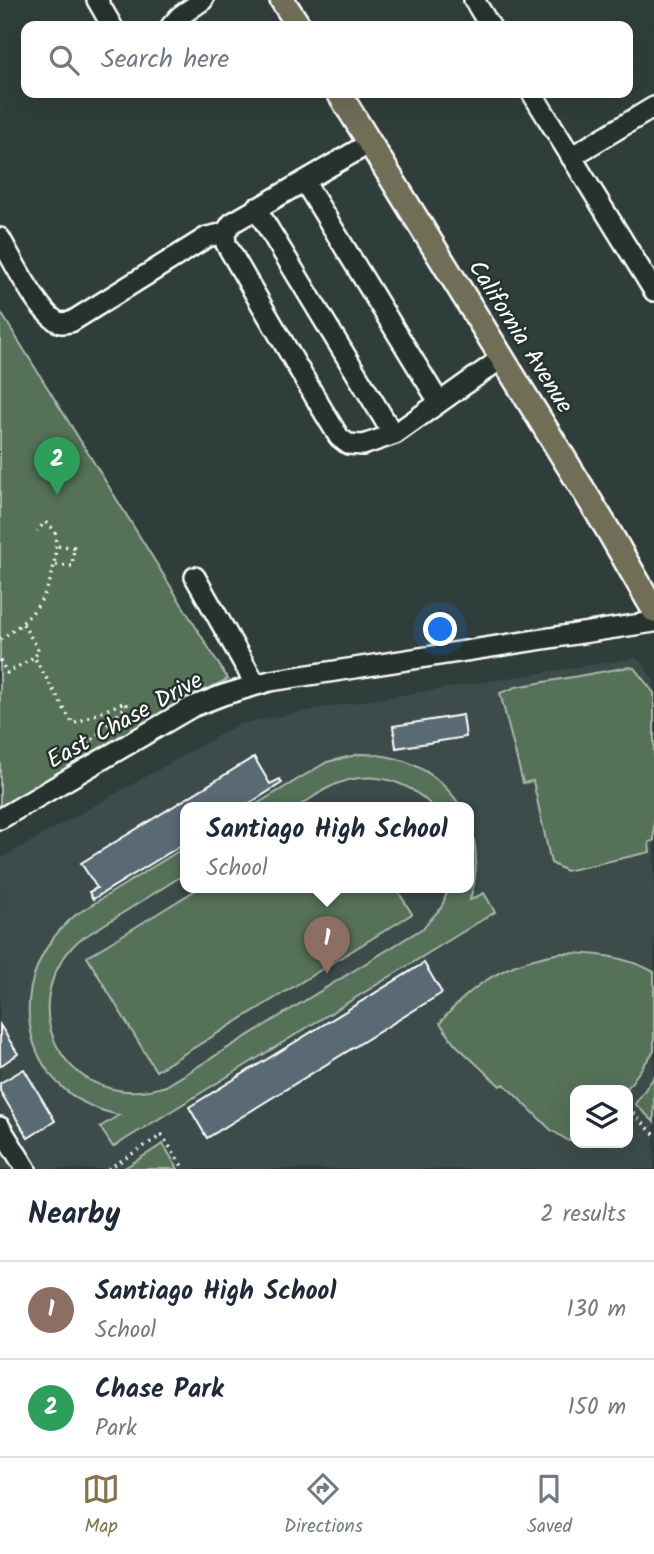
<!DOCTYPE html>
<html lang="en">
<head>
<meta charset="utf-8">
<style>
  :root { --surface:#fff; --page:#f6f6f7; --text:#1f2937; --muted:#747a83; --line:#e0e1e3; --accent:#84754c }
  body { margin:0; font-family:Kalam,sans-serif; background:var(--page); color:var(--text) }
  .controls { position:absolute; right:21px; bottom:21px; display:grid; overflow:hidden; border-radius:14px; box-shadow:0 7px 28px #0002 }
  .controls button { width:63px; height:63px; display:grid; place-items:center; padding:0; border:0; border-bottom:2px solid var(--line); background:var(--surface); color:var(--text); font:35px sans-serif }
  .you { position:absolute; left:441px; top:630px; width:24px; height:24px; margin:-18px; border:5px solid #fff; border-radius:50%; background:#1a73e8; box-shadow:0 0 0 10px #1a73e833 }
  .badge { display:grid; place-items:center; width:46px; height:46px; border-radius:50%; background:var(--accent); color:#fff; font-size:23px; font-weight:700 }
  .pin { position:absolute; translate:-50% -58px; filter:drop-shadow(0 2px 4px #0008) }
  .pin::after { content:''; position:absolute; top:37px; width:24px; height:21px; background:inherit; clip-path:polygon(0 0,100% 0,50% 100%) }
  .popup { position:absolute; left:180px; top:802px; width:294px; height:91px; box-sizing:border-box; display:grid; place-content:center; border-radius:14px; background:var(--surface); filter:drop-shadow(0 2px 5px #0005); font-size:23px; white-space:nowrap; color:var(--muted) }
  .popup b { font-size:26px; color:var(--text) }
  .popup::after { content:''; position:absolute; left:50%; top:100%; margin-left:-14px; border:14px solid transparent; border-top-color:var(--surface) }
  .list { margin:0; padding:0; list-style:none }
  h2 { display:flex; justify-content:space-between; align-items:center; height:91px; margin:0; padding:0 28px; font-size:30px }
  h2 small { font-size:23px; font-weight:400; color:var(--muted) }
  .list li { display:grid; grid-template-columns:46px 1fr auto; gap:21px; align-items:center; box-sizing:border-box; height:98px; padding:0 28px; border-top:2px solid var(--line) }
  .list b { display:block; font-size:26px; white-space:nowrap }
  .list p { margin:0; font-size:23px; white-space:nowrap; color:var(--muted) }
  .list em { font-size:23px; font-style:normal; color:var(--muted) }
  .icon { flex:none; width:38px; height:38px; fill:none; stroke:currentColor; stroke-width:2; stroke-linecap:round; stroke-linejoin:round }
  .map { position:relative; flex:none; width:654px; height:1169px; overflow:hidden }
  .search { position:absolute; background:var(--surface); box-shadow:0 7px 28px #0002; left:21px; right:21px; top:21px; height:77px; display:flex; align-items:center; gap:18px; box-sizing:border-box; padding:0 24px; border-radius:14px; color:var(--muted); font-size:26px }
  .sheet { height:287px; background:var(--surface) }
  nav { display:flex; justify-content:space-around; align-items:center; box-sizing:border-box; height:98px; border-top:2px solid var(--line); background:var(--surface); font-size:19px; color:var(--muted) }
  nav a { display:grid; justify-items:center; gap:4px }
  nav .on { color:var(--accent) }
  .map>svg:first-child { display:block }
  .built { fill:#3d4c4c; fill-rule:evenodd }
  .green { fill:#547159; stroke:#aab8ac; stroke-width:2 }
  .building { fill:#5a6b74; stroke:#fff; stroke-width:2 }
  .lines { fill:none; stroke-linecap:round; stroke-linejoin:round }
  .minor-casing { stroke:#fff; stroke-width:24 }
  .major-casing { stroke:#fff; stroke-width:28 }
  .path { stroke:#fff; stroke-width:3.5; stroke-dasharray:2 5; stroke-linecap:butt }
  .minor { stroke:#26332d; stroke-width:19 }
  .major { stroke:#716e59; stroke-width:23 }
  .labels { text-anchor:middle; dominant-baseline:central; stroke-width:5; stroke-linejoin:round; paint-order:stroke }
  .street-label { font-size:24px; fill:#fff; stroke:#26332d }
</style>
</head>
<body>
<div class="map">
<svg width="654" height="1169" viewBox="0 0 654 1169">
  <rect width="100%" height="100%" fill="#303e3b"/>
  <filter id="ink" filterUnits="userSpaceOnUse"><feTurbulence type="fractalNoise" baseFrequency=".0143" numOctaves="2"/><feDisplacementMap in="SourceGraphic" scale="14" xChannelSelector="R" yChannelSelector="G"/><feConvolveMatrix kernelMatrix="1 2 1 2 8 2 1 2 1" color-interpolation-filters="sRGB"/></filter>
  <g filter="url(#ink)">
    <path class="built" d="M 636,658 L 642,663 L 654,682 L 654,1169 L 0,1169 L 0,859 L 239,724 L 334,706 ZM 185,808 L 469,808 L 469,888 L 185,888 ZM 575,1090 L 628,1090 L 628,1143 L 575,1143 Z"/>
    <path class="green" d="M 0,311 L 228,679 L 181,702 L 0,808 Z
      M 629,667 L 634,668 L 654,693 L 654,841 L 649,842 L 650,852 L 566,871 L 551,863 L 533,781 L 523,783 L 500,693 L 516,687 Z
      M 360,754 C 403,754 438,771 462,808 L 434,808 C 405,777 364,768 326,789 C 316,794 304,805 293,808 C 280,811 263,808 250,808 L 327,762 Z
      M 469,821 C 478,848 478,872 470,900 L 484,893 L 495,912 L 113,1147 L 100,1127 L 119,1115 C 16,1094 0,975 77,914 L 185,847 L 185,874 L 78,941 C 7,1011 71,1116 166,1086 L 423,928 L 441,908 L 449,888 L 469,888 Z
      M 199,888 L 396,888 L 412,914 L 156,1071 L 87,957 Z
      M 561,953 C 594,953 625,956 654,972 L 654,1051 L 626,1090 L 575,1090 L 575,1140 L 569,1141 L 551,1130 L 504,1084 L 500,1086 L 455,1044 L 440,1023 C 473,982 510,961 561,953 Z
      M 654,1077 L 654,1122 L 635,1104 Z
      M 163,1144 L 178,1169 L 123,1169 Z"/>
    <path class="building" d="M 463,715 L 466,737 L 396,748 L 393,726 Z
      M 254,757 L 270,784 L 280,779 L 282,783 L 242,808 L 185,808 L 185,843 L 93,899 L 89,892 L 97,888 L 81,863 Z
      M 424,963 L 442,993 L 207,1138 L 189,1107 Z
      M 0,1025 L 18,1054 L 0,1066 Z
      M 24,1069 L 55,1121 L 28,1138 L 0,1091 L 0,1083 Z"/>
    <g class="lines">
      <defs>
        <path id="minor" d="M 97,0 L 112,26
          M 474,0 L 490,26
          M 171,26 L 180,16 L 203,0
          M 532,93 L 654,291
          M 370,143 L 232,223 L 225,233 L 226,244 L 322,409 L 339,437 L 348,444 L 363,445 L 395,434 L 502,358
          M 571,157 L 654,107
          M 304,181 L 439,402
          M 256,208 L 393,434
          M 0,238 C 11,257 40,317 61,323 C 64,323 68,322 71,322 L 207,237 L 225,233
          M 195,577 L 256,685
          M 0,819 L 192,707 L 223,695 L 270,681 L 654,622
          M 0,1127 L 26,1169"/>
        <path id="major" d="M 282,0 L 299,26
          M 339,93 L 608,530 L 654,610"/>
      </defs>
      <use href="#minor" class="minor-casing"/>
      <use href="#major" class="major-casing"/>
      <path class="path" d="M 56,565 L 72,566 L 74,547 L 56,546
        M 23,624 L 39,651 L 34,657 L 73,724 L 125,702 L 127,705 L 89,743 L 91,746
        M 0,639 C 42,614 59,579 55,530 L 45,522 L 37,531
        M 0,660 L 7,673 L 34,657
        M 628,1108 L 654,1134
        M 108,1169 L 162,1135 L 184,1169"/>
      <use href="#minor" class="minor"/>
      <use href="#major" class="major"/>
    </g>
  </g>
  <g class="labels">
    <g class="street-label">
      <text transform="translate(520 337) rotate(58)">California Avenue</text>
      <text transform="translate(125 721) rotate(-29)">East Chase Drive</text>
    </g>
  </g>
</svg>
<div class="controls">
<button><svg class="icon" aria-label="layers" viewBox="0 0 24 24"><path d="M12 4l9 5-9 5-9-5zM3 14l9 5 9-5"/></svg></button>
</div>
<div class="you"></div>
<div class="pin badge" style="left:327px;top:974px;background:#8d6e63">1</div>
<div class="popup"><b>Santiago High School</b>School</div>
<div class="pin badge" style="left:57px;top:495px;background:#2e9e5b">2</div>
<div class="search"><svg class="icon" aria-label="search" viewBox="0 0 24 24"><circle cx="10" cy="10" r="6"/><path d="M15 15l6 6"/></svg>Search here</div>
</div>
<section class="sheet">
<h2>Nearby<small>2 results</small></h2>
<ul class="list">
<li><span class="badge" style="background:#8d6e63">1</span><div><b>Santiago High School</b><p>School</p></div><em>130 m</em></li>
<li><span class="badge" style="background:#2e9e5b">2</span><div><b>Chase Park</b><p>Park</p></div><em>150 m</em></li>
</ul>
</section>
<nav>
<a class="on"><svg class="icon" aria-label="map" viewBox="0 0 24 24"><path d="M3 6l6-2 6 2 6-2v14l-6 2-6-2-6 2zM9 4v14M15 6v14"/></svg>Map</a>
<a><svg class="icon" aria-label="directions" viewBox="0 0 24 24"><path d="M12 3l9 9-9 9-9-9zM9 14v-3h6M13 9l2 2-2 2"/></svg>Directions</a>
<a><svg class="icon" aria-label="saved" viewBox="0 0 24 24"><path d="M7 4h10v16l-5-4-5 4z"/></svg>Saved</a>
</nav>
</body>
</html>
